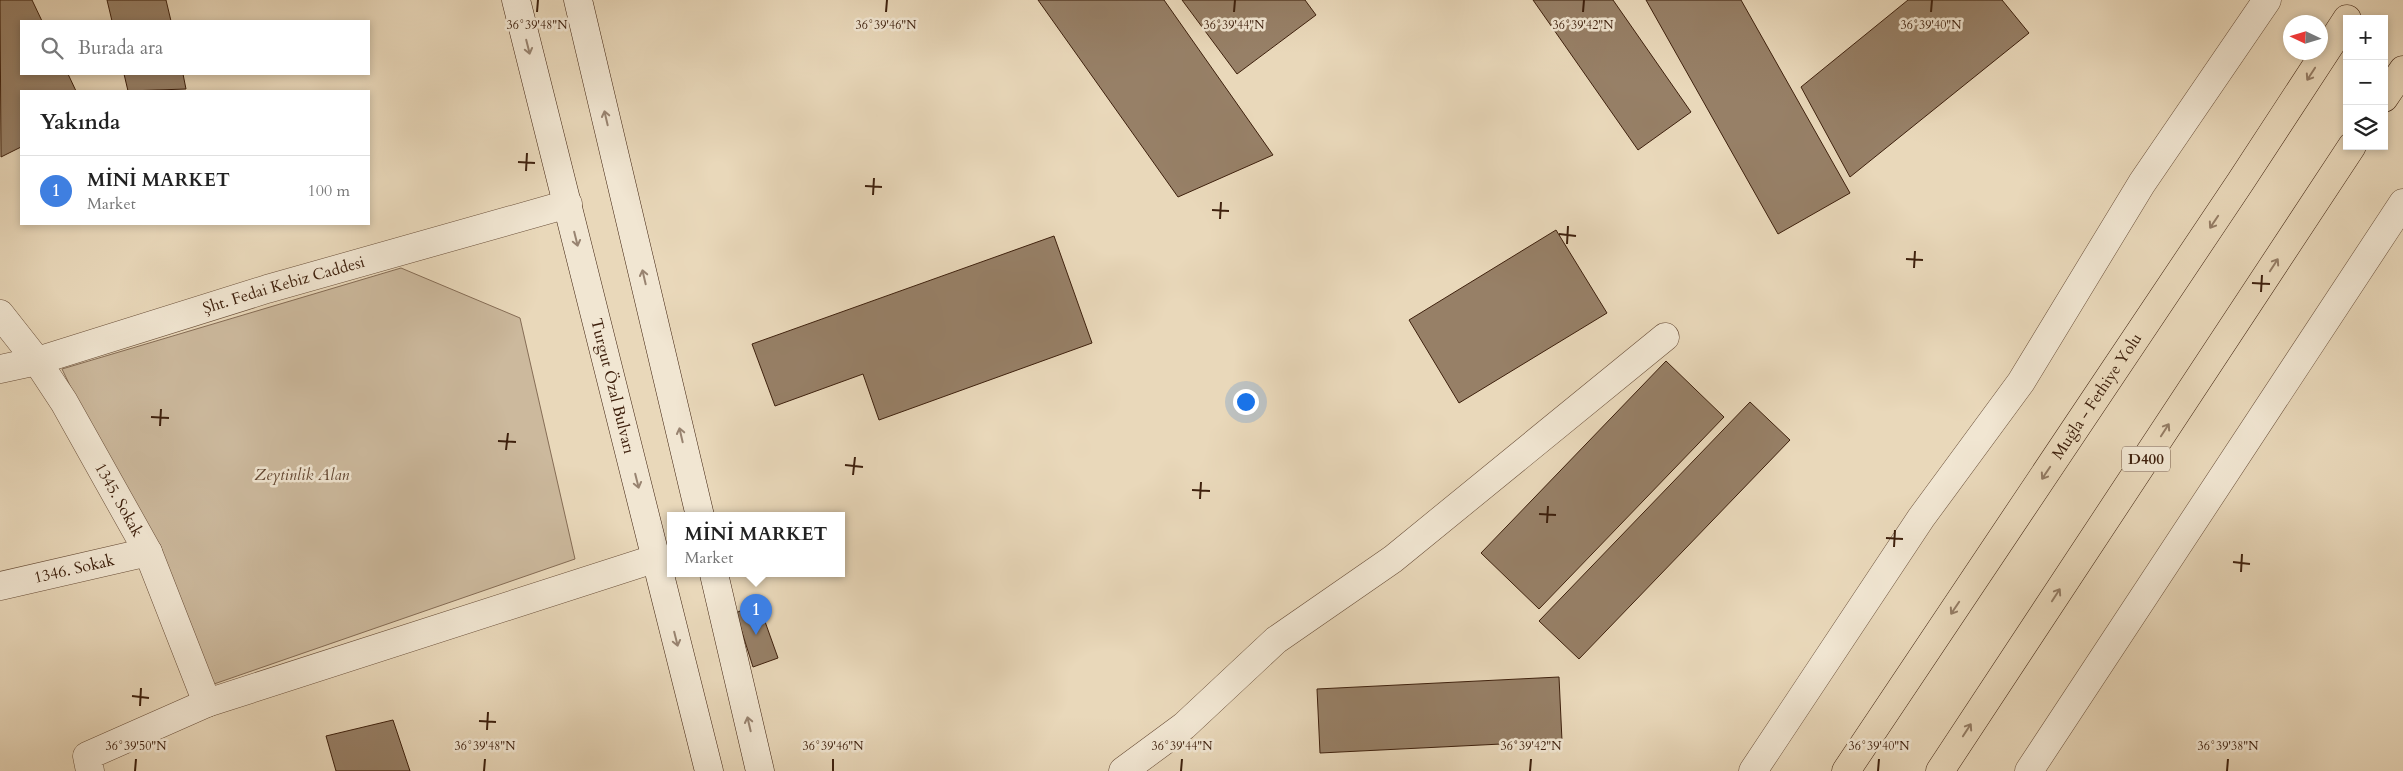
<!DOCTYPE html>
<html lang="tr">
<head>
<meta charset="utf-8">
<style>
  :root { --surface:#fff; --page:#f2f2f2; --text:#222; --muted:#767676; --line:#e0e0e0; --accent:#8f2418 }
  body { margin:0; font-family:Cardo,serif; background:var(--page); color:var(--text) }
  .controls { position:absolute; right:15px; top:15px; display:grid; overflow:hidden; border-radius:0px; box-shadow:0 2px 8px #0003 }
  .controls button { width:45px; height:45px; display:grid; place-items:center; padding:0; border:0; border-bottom:1px solid var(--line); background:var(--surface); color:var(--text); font:25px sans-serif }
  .compass { position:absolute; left:2283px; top:15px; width:45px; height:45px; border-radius:50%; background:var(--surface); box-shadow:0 2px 8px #0003; rotate:274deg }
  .you { position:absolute; left:1245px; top:401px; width:18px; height:18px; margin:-12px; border:4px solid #fff; border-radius:50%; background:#1a73e8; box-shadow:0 0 0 8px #1a73e833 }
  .badge { display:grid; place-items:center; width:32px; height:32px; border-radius:50%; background:var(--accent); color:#fff; font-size:16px; font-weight:700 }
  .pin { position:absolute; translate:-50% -41px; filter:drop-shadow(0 1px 2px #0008) }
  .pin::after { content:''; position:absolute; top:26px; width:18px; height:15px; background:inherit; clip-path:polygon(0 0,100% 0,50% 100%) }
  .popup { position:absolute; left:667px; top:512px; width:178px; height:65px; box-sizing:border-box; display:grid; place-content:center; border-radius:0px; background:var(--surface); filter:drop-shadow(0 1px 4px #0005); font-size:16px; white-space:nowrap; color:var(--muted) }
  .popup b { font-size:19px; color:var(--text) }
  .popup::after { content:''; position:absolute; left:50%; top:100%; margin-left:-10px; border:10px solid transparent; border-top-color:var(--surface) }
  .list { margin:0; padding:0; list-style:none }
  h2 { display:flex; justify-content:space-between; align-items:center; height:65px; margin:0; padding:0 20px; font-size:21px }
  h2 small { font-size:16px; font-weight:400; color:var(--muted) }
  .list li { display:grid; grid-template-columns:32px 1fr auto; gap:15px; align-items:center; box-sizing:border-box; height:70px; padding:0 20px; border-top:1px solid var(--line) }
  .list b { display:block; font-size:19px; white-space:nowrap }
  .list p { margin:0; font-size:16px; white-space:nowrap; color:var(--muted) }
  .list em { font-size:16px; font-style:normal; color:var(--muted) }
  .icon { flex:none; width:28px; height:28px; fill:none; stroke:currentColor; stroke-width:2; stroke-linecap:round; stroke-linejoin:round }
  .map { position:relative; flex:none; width:2403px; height:771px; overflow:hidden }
  .search { position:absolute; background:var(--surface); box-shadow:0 2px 8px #0003; left:20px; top:20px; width:350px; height:55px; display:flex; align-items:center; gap:12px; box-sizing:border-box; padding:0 18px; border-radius:0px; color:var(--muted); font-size:19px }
  .panel { position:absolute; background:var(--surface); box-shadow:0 2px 8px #0003; left:20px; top:90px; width:350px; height:135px; border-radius:0px }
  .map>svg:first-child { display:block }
  .green { fill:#ccb99d; stroke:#856c55 }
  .building { fill:#978067; stroke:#3e200d }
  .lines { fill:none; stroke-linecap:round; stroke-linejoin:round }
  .street-casing { stroke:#694e38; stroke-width:29 }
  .secondary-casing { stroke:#3e200d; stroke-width:29 }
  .highway-casing { stroke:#3e200d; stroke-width:29 }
  .street { stroke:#f1e6d2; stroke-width:28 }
  .secondary { stroke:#f1e6d2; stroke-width:28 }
  .highway { stroke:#e9d8ba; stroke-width:28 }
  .oneway { stroke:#988370 }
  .oneway2 { stroke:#947c64 }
  .ticks { fill:none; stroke:#3e200d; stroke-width:2 }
  .labels { text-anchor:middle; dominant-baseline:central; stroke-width:5; stroke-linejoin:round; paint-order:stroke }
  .shield { fill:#f1e6d2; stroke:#745b48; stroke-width:1 }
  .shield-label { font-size:15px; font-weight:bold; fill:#3e200d }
  .street-label { font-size:16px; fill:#3e200d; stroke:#f1e6d2 }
  .park-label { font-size:16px; font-style:italic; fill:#624631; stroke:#f1e6d2 }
  .ticks-label { font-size:12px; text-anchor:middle; fill:#3e200d; stroke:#f1e6d2; stroke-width:5; stroke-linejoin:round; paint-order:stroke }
</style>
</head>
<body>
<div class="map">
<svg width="2403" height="771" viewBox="0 0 2403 771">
  <rect width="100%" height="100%" fill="#e9d8ba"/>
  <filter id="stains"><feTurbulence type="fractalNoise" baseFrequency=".004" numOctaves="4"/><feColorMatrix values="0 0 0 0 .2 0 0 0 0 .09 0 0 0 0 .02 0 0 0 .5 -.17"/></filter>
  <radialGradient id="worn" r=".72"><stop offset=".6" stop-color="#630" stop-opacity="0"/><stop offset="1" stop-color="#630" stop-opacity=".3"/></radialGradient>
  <path class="green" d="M 401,268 L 520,318 L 575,559 L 214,684 L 62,369 Z"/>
  <path class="building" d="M 0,0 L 32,0 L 42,21 L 21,21 L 21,74 L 68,74 L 76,91 L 21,91 L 21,147 L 1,157 Z
    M 107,0 L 166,0 L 171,21 L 112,21 Z
    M 1038,0 L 1164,0 L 1273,155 L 1178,197 Z
    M 1182,0 L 1305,0 L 1316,15 L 1237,74 Z
    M 1533,0 L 1613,0 L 1691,112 L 1638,150 Z
    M 1646,0 L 1741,0 L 1850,193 L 1778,234 Z
    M 1908,0 L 2002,0 L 2029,33 L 1850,177 L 1801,87 Z
    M 124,74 L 183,74 L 186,89 L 128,91 Z
    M 1556,230 L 1607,313 L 1459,403 L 1409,320 Z
    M 1054,236 L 1092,343 L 879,420 L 863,374 L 775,406 L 752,344 Z
    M 1666,361 L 1724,417 L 1539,609 L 1481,553 Z
    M 1750,402 L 1790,440 L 1579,659 L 1539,621 Z
    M 758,602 L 778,658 L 753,667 L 736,613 Z
    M 1559,677 L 1562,741 L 1320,753 L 1317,689 Z
    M 393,720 L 410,771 L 336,771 L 326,736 Z"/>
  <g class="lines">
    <defs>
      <g id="street">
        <path id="s1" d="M 0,314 L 37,361 L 64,402 L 148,552 L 207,703"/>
        <path id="s2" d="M 0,369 L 37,361 L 267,289 L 568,204"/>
        <path id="s3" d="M 0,586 L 148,552"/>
        <path d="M 90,771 L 87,756 L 207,703 L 657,558"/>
        <path d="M 1123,771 L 1184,726 L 1276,640 L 1393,559 L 1665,337"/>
        <path d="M 1753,771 L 1921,518 L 2021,382 L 2142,183 L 2267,0"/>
        <path d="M 2029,771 L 2403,203"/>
      </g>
      <g id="secondary">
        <path id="s4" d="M 516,0 L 709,771"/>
        <path d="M 578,0 L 700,516"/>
        <path d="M 714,574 L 760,771"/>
      </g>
      <g id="highway">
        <path d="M 2384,98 L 2403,70"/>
        <path id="s5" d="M 1846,771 L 2241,181 L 2347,19"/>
        <path d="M 1940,771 L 2352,146"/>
      </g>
    </defs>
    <use href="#street" class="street-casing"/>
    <use href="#secondary" class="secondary-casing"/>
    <use href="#highway" class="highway-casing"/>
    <use href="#street" class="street"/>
    <use href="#secondary" class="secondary"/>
    <use href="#highway" class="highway"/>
  </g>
  <defs><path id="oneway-shaft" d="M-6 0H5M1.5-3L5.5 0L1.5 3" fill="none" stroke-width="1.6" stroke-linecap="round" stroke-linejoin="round" transform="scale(1.25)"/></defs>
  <g class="oneway">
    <use href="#oneway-shaft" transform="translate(528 47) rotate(76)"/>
    <use href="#oneway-shaft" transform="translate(606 118) rotate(-103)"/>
    <use href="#oneway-shaft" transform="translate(576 239) rotate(76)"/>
    <use href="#oneway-shaft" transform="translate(644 277) rotate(-103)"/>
    <use href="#oneway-shaft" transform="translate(681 435) rotate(-103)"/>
    <use href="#oneway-shaft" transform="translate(637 481) rotate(76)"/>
    <use href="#oneway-shaft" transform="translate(676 639) rotate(76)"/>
    <use href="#oneway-shaft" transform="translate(749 724) rotate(-103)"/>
  </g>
  <g class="oneway2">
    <use href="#oneway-shaft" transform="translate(2311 74) rotate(123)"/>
    <use href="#oneway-shaft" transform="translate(2214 222) rotate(124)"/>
    <use href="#oneway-shaft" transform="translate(2274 265) rotate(-57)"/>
    <use href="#oneway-shaft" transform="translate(2165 430) rotate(-57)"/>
    <use href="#oneway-shaft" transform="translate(2046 473) rotate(124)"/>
    <use href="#oneway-shaft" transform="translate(2056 595) rotate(-57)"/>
    <use href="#oneway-shaft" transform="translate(1955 608) rotate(124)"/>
    <use href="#oneway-shaft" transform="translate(1967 730) rotate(-57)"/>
  </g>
  <path class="ticks" d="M 537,12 L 538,0M 886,12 L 887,0M 1234,12 L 1235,0M 1583,12 L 1584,0M 1931,12 L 1932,0M 518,162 L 535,163M 526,171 L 527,153M 865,186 L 882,187M 873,195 L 874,178M 1212,210 L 1229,211M 1220,219 L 1221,202M 1559,234 L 1576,236M 1567,244 L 1568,226M 1906,259 L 1923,260M 1914,268 L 1915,251M 2252,283 L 2270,284M 2261,292 L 2262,275M 151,417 L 169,418M 160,426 L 161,409M 498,441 L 516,442M 506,450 L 508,433M 845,465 L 863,467M 853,475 L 855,457M 1192,490 L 1210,491M 1200,499 L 1201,482M 1539,514 L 1556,515M 1547,523 L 1548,506M 1886,538 L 1903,539M 1894,547 L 1895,530M 2233,562 L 2250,564M 2241,572 L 2242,554M 132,696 L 149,698M 140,706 L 141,688M 479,721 L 496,722M 487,730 L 488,712M 135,771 L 136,759M 484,771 L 485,759M 833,771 L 833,759M 1181,771 L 1182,759M 1530,771 L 1531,759M 1878,771 L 1879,759M 2227,771 L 2228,759"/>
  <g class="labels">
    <rect class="shield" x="2122" y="446.5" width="48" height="25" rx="4"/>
    <g class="shield-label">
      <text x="2146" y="459">D400</text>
    </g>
    <g class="street-label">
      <text stroke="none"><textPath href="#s2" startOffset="296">Şht. Fedai Kebiz Caddesi</textPath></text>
      <text stroke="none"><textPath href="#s4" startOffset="398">Turgut Özal Bulvarı</textPath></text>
      <text stroke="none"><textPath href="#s5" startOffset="451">Muğla - Fethiye Yolu</textPath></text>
      <text stroke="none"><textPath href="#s1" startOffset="221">1345. Sokak</textPath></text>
      <text stroke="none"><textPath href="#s3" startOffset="76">1346. Sokak</textPath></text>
    </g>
    <g class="park-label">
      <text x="302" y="475">Zeytinlik Alan</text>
    </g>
  </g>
  <g class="ticks-label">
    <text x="537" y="29">36°39'48"N</text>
    <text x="886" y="29">36°39'46"N</text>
    <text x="1234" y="29">36°39'44"N</text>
    <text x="1583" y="29">36°39'42"N</text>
    <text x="1931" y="29">36°39'40"N</text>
    <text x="136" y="750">36°39'50"N</text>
    <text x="485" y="750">36°39'48"N</text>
    <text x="833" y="750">36°39'46"N</text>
    <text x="1182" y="750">36°39'44"N</text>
    <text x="1531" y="750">36°39'42"N</text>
    <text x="1879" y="750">36°39'40"N</text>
    <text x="2228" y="750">36°39'38"N</text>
  </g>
  <rect width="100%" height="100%" filter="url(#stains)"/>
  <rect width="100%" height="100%" fill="url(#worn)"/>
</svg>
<div class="controls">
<button>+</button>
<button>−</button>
<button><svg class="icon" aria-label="layers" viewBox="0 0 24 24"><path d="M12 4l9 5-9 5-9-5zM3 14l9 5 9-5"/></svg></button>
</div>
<svg class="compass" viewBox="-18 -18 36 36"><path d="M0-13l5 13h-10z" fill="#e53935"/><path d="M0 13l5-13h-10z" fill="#767676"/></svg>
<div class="you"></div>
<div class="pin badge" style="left:756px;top:635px;background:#3f7fe0">1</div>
<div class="popup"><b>MİNİ MARKET</b>Market</div>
<div class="search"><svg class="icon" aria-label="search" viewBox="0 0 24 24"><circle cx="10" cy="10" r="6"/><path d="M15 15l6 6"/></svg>Burada ara</div>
<section class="panel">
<h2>Yakında<small></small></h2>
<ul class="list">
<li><span class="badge" style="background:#3f7fe0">1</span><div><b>MİNİ MARKET</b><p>Market</p></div><em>100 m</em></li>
</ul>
</section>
</div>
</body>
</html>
